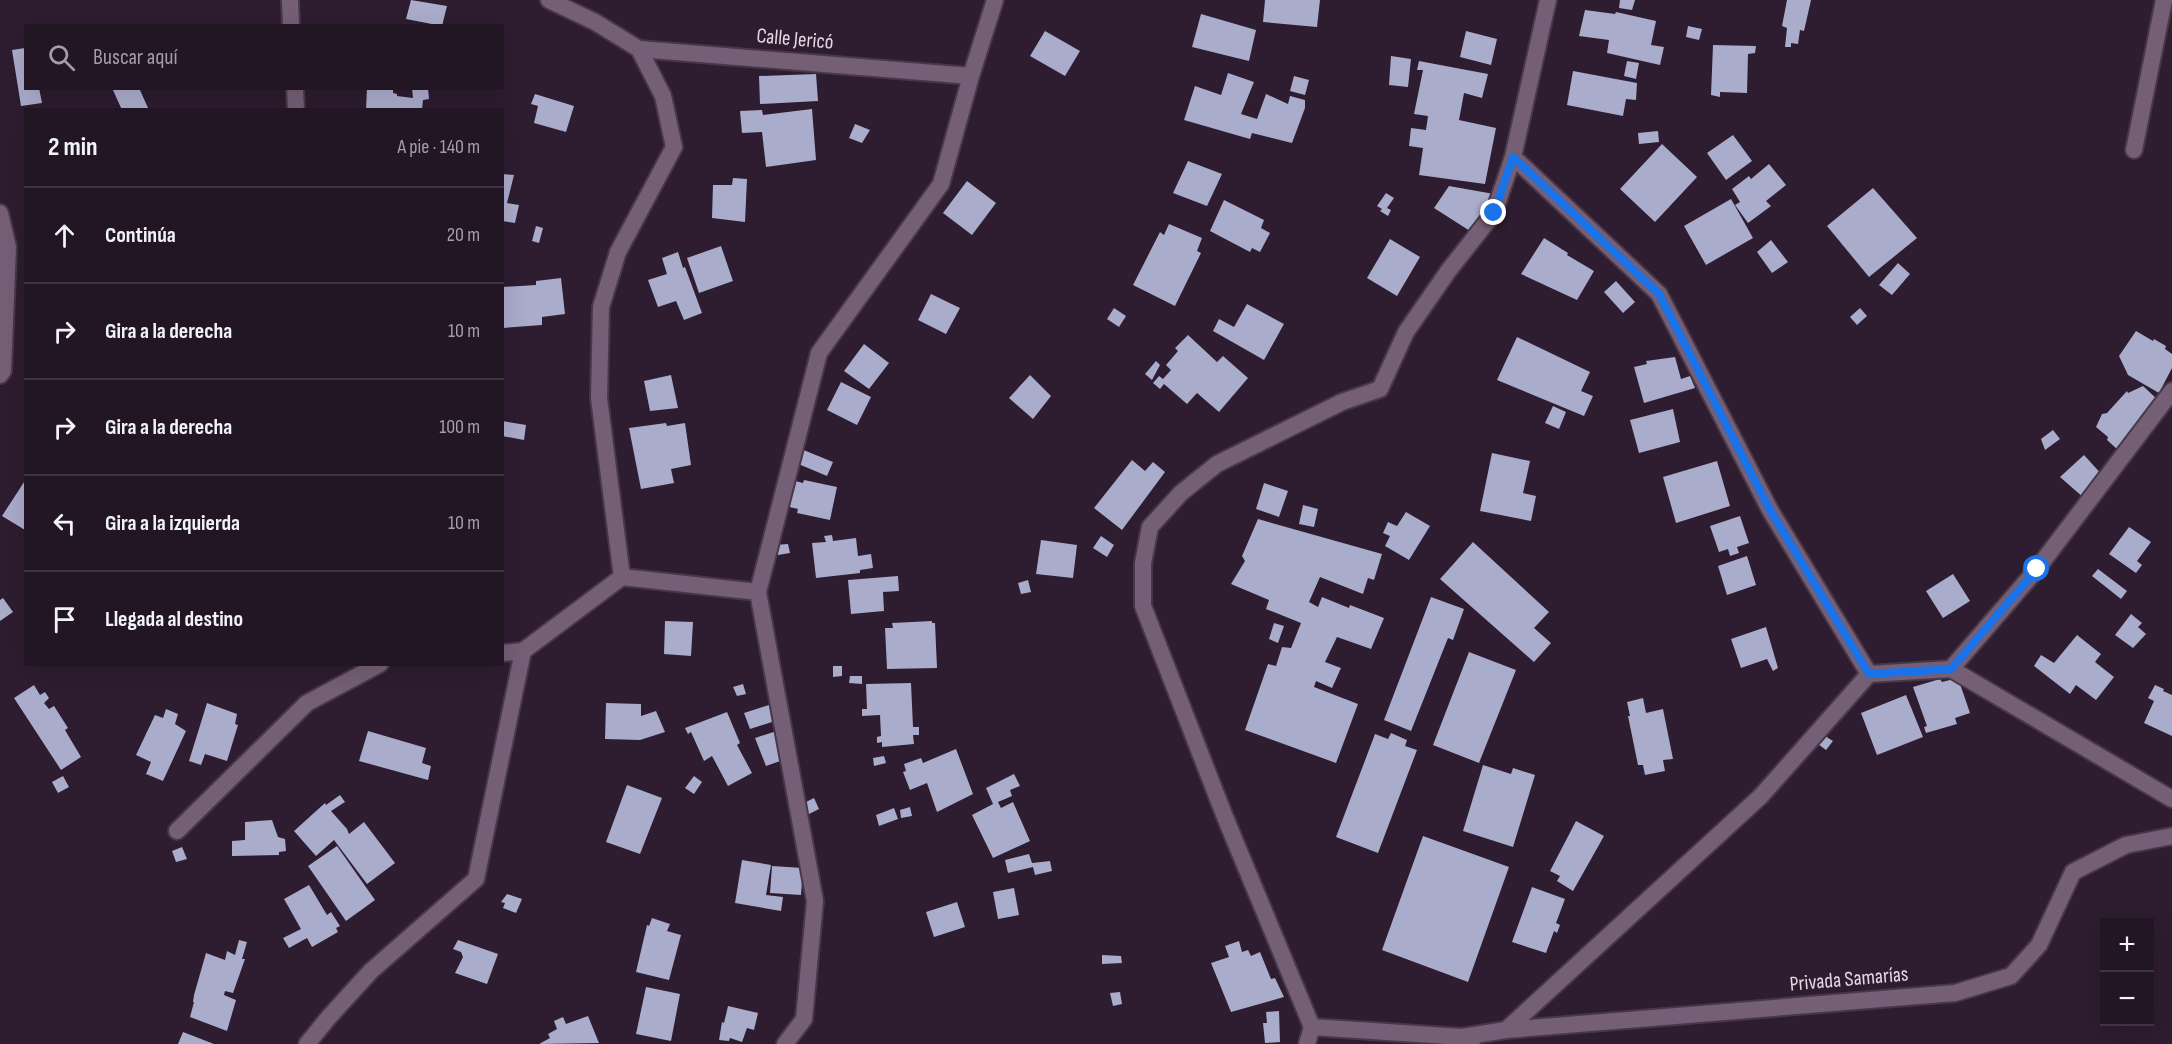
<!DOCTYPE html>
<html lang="es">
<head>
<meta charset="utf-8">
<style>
  :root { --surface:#221524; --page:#2a1e2c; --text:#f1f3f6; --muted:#a29fa6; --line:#3f3441 }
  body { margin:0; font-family:"Sofia Sans Condensed",sans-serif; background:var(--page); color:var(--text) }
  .controls { position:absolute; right:18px; bottom:18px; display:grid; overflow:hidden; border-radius:0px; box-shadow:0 6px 24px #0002 }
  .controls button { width:54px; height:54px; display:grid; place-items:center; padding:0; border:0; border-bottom:2px solid var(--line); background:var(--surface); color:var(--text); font:30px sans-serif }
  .stop { position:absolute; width:18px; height:18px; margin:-14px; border:4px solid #1a73e8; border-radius:50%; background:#fff }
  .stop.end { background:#1a73e8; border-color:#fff; box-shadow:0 2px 6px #0008 }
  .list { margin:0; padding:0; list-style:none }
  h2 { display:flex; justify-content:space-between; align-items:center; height:78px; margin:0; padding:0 24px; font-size:26px }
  h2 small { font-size:20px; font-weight:400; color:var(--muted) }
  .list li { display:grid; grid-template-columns:39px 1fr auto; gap:18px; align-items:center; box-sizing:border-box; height:96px; padding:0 24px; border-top:2px solid var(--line) }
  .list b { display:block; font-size:22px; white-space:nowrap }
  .list em { font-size:20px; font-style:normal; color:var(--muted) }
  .icon { flex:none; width:33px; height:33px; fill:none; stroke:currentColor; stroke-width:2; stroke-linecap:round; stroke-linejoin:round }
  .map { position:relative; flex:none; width:2172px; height:1044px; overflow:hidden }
  .search { position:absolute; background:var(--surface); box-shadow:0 6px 24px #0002; left:24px; top:24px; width:480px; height:66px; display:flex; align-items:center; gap:15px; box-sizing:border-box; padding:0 21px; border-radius:0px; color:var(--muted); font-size:22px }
  .panel { position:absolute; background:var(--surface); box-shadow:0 6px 24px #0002; left:24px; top:108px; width:480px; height:558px; border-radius:0px }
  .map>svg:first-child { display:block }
  .building { fill:#aaaccb }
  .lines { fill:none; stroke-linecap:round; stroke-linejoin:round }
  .minor-casing { stroke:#473848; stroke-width:20 }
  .tertiary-casing { stroke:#473848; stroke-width:20 }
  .minor { stroke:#745f76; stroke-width:16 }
  .tertiary { stroke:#745f76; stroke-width:16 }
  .route { stroke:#1a73e8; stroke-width:8 }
  .labels { text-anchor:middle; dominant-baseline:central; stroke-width:6; stroke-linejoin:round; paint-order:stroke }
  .street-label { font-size:21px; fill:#e4d8e5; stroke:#2e1c30 }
</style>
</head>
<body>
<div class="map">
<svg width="2172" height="1044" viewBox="0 0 2172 1044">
  <rect width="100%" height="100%" fill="#2e1c30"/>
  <path class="building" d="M 411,0 L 447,6 L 442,26 L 406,19 Z
    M 1265,0 L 1320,0 L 1317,27 L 1263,22 Z
    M 1620,0 L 1635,0 L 1632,10 L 1619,8 Z
    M 1787,0 L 1811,0 L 1804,31 L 1800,30 L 1798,44 L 1791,43 L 1791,47 L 1785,47 L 1787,28 L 1782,26 Z
    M 1585,10 L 1615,14 L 1616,12 L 1656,21 L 1651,45 L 1664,47 L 1660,65 L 1607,53 L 1609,40 L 1579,36 Z
    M 1201,14 L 1256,30 L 1249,61 L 1192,47 Z
    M 1688,26 L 1702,29 L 1699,40 L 1686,37 Z
    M 1045,31 L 1080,51 L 1065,76 L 1030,56 Z
    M 1466,31 L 1497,39 L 1491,65 L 1460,57 Z
    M 1713,45 L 1756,46 L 1755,53 L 1748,54 L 1747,93 L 1720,92 L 1720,97 L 1711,95 Z
    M 25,48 L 26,88 L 39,88 L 42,103 L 21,106 L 12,50 Z
    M 1391,56 L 1411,59 L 1408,87 L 1389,85 Z
    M 1419,61 L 1488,74 L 1482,98 L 1464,93 L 1459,120 L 1496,128 L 1485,184 L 1419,175 L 1423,148 L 1409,146 L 1411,128 L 1426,130 L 1428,116 L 1414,114 L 1423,70 L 1417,70 Z
    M 1627,61 L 1639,63 L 1636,79 L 1624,76 Z
    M 1573,71 L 1637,83 L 1636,100 L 1626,99 L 1623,116 L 1567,105 Z
    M 1228,73 L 1254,82 L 1241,114 L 1257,119 L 1266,94 L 1288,104 L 1290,96 L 1305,100 L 1305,108 L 1292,143 L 1252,133 L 1250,139 L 1184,120 L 1195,86 L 1221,95 Z
    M 816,74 L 818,101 L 760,104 L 759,76 Z
    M 1294,76 L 1309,80 L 1305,95 L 1290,91 Z
    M 112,88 L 139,88 L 149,110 L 122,110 Z
    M 367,88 L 393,88 L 393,93 L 397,94 L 397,96 L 413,98 L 412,88 L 428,88 L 429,99 L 423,100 L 422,110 L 366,110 Z
    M 535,94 L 574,106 L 566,132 L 534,123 L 538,106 L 531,104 Z
    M 812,109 L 816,160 L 766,167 L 762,132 L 742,133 L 740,111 L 762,110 L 763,115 Z
    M 855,124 L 870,130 L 862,143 L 849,138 Z
    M 1658,131 L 1659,142 L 1639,144 L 1638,133 Z
    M 1733,135 L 1752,161 L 1726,180 L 1707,153 Z
    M 1662,144 L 1697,177 L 1655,222 L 1620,189 Z
    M 1188,161 L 1222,174 L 1207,206 L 1173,193 Z
    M 1769,164 L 1786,185 L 1766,201 L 1771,206 L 1748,223 L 1735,205 L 1740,202 L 1732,189 L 1749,176 L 1751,179 Z
    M 502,174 L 514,175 L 507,203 L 519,205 L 515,223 L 502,221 Z
    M 733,178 L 747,179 L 745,222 L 712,218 L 713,185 L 732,185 Z
    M 967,181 L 996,203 L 972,235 L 943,213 Z
    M 1449,186 L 1494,194 L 1470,231 L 1434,208 Z
    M 1873,188 L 1917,238 L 1869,277 L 1827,226 Z
    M 1386,193 L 1394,198 L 1387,208 L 1391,210 L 1388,216 L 1380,211 L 1382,209 L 1377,206 Z
    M 1731,199 L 1753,238 L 1706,265 L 1684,226 Z
    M 1224,200 L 1264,220 L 1261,228 L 1270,233 L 1260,252 L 1252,248 L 1250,252 L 1210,231 Z
    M 1169,224 L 1202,238 L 1197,251 L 1201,253 L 1175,306 L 1133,285 L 1160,232 L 1164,235 Z
    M 536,226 L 543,228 L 539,243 L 532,241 Z
    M 1544,238 L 1568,253 L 1567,255 L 1594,271 L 1577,300 L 1521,274 Z
    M 1390,239 L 1420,257 L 1397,296 L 1367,278 Z
    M 1771,240 L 1788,262 L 1772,273 L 1757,252 Z
    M 721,246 L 733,281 L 699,293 L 687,258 Z
    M 678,252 L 683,268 L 685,267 L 702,313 L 684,320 L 676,301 L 658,307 L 648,280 L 667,274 L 662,258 Z
    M 1898,263 L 1910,274 L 1892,295 L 1879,285 Z
    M 561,278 L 565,314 L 542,317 L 542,325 L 502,328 L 502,287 L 536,285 L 536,281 Z
    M 1616,281 L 1635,302 L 1623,313 L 1604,292 Z
    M 931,294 L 960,308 L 946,334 L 918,320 Z
    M 1247,304 L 1284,324 L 1264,360 L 1213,331 L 1219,319 L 1234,327 Z
    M 1114,308 L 1126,316 L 1119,327 L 1107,319 Z
    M 1860,308 L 1867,316 L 1857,325 L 1850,317 Z
    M 2136,331 L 2153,341 L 2154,339 L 2166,346 L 2165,349 L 2172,354 L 2172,368 L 2159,393 L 2128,375 L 2119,356 Z
    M 1188,335 L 1217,362 L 1223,356 L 1248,378 L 1219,412 L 1197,393 L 1187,404 L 1164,384 L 1160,389 L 1153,383 L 1159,376 L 1163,379 L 1171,370 L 1166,365 L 1178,351 L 1175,348 Z
    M 1517,337 L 1590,372 L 1581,391 L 1593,396 L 1584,416 L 1497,380 Z
    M 864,344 L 889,363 L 869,389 L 844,371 Z
    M 1675,357 L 1681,379 L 1690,376 L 1695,388 L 1644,403 L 1634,367 L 1647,364 L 1646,361 Z
    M 1156,361 L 1160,365 L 1152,380 L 1145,374 Z
    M 671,375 L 678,408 L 650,411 L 644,381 Z
    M 1030,375 L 1051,396 L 1033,419 L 1009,398 Z
    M 841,382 L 871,397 L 857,425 L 827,410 Z
    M 2143,386 L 2158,400 L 2118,450 L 2107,440 L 2108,437 L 2096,427 L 2102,414 L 2107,413 L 2127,391 L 2128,393 Z
    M 1553,406 L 1566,412 L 1559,429 L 1545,423 Z
    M 1673,409 L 1680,442 L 1639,453 L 1630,420 Z
    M 502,421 L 526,425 L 524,440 L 502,436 Z
    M 666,423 L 667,426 L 685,423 L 691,465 L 671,469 L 674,483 L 641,489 L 629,428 Z
    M 2053,430 L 2060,439 L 2045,450 L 2041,439 Z
    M 801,449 L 833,462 L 827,476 L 796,463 Z
    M 1492,453 L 1530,461 L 1523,493 L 1536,496 L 1531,521 L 1480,511 Z
    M 2084,455 L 2104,477 L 2084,498 L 2060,477 Z
    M 1132,460 L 1145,471 L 1153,462 L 1165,472 L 1122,530 L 1094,508 Z
    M 1717,461 L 1730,506 L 1676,523 L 1663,477 Z
    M 26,479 L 26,528 L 25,530 L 2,516 Z
    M 792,480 L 803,483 L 804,480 L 837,487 L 830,520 L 797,513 L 798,509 L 785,506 Z
    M 1264,483 L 1288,491 L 1279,517 L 1256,509 Z
    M 1303,505 L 1318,509 L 1314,527 L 1299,524 Z
    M 1406,512 L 1430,526 L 1409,560 L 1385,546 L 1390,536 L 1383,533 L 1388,522 L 1397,526 Z
    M 1740,516 L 1749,543 L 1737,547 L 1739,553 L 1730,556 L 1728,549 L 1719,552 L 1710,526 Z
    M 1258,519 L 1382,554 L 1374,580 L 1368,578 L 1363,594 L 1320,577 L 1309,602 L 1318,607 L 1322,597 L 1349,608 L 1350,605 L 1384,618 L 1371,649 L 1337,637 L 1325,662 L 1341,668 L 1332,688 L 1316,681 L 1314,687 L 1358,704 L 1336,763 L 1245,730 L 1268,664 L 1276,666 L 1282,647 L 1291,648 L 1301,623 L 1266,609 L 1269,600 L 1231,584 L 1245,561 L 1242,556 Z
    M 2129,527 L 2151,542 L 2137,561 L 2142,565 L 2136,573 L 2109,554 Z
    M 832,535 L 833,541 L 856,538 L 858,556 L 871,554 L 873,568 L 860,570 L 860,573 L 816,578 L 812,543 L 826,542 L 824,536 Z
    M 1101,536 L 1114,545 L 1107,557 L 1093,548 Z
    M 1041,540 L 1077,545 L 1073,578 L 1036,574 Z
    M 1473,542 L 1549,612 L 1534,628 L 1551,643 L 1534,662 L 1440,579 Z
    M 788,544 L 790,553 L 778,555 L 775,545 Z
    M 1747,556 L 1756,585 L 1727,595 L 1718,566 Z
    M 2098,569 L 2127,591 L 2121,599 L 2092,576 Z
    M 1953,574 L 1970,601 L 1943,618 L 1926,591 Z
    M 898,576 L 899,591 L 883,592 L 884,611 L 851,614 L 848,580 Z
    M 1028,580 L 1031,592 L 1021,594 L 1018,583 Z
    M 1431,597 L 1464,609 L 1453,640 L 1448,638 L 1411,731 L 1384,720 Z
    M 3,598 L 13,612 L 0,621 L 0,600 Z
    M 2131,614 L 2142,623 L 2138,627 L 2146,634 L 2133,648 L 2115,635 Z
    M 665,621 L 693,622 L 691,656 L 664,654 Z
    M 932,621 L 932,623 L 935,623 L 937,668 L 887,669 L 885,628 L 893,628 L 892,623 Z
    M 1274,623 L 1284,626 L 1278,643 L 1269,639 Z
    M 1766,627 L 1778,668 L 1773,671 L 1767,659 L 1741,668 L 1731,639 Z
    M 2077,635 L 2101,654 L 2095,662 L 2114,677 L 2096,700 L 2076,685 L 2070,694 L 2034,666 L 2041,655 L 2054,663 Z
    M 1469,652 L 1516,670 L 1479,763 L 1433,745 Z
    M 833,666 L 842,666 L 842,676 L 833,677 Z
    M 850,676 L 862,676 L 862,684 L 849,683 Z
    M 1958,678 L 1970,713 L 1955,718 L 1957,724 L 1926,733 L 1924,727 L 1927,726 L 1913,687 L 1940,679 L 1942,682 Z
    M 911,683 L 913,727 L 919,727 L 919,735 L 913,735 L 914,744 L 882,747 L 882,742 L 877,743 L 877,737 L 881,736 L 880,715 L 862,716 L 862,709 L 867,709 L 866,684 Z
    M 743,684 L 746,694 L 737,696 L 733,687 Z
    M 34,685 L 40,695 L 45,692 L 49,698 L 44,703 L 49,709 L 54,706 L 68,728 L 65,730 L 81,757 L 61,770 L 14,698 Z
    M 2155,685 L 2164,689 L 2163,691 L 2172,695 L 2172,736 L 2144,723 L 2154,701 L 2148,698 Z
    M 1906,695 L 1923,737 L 1877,755 L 1861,713 Z
    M 1643,698 L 1646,713 L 1663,709 L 1673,759 L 1663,760 L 1665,771 L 1645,775 L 1643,765 L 1638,765 L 1628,716 L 1630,716 L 1627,702 Z
    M 207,703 L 237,714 L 235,724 L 238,725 L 227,761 L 205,754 L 201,765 L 189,761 Z
    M 606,703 L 641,704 L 641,716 L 656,711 L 665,732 L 640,740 L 605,739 Z
    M 775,703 L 781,719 L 750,729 L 744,713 Z
    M 166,709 L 178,714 L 175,724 L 186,731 L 163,781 L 146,774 L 151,762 L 136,755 L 155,715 L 163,718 Z
    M 727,712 L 740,743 L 737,745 L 752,773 L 728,786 L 712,756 L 704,761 L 691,732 L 688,734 L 685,728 Z
    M 780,730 L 786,759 L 766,766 L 755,738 Z
    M 368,731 L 426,748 L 422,763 L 431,766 L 428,780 L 359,761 Z
    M 1391,733 L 1407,740 L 1405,746 L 1417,750 L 1378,853 L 1336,837 L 1375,734 L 1388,739 Z
    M 1825,736 L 1833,741 L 1826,750 L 1818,744 Z
    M 956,749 L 973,794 L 937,812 L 927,783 L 910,790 L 903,772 L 906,771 L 904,764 L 921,758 L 923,763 Z
    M 884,756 L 886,763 L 874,766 L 873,758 Z
    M 1483,765 L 1511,774 L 1513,768 L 1535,775 L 1513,847 L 1463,831 Z
    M 1014,774 L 1020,786 L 1010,790 L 1012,796 L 998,802 L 1001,808 L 1013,802 L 1030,841 L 993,858 L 972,815 L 993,804 L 986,788 Z
    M 63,776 L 69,787 L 58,793 L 52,782 Z
    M 694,776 L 702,782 L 694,794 L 685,788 Z
    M 627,785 L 662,798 L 640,854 L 606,842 Z
    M 340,795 L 345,802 L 331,811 L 347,829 L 349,834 L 364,822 L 395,863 L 367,884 L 334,840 L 316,856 L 294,831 L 325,803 L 326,805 Z
    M 814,798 L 819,809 L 803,817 L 800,805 Z
    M 910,807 L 912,816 L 901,818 L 900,810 Z
    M 894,808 L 898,819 L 879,826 L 876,815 Z
    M 272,820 L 278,837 L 285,839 L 286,851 L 279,852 L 279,855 L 232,856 L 232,841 L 245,840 L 245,822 Z
    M 1576,821 L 1604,836 L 1573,891 L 1557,881 L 1560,876 L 1550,871 Z
    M 1423,836 L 1509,867 L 1468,982 L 1382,950 Z
    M 337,846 L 375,900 L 346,921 L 308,866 Z
    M 182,847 L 187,859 L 176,862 L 172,851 Z
    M 1029,854 L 1032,863 L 1050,861 L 1052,871 L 1035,875 L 1033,867 L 1008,873 L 1005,860 Z
    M 742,860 L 771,865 L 766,895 L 783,897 L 781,911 L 735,903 Z
    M 772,866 L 803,868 L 801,895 L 770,893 Z
    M 309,885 L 327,915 L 331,912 L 340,926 L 336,928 L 338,932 L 312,947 L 307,938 L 289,948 L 283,938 L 301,929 L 284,899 Z
    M 1532,887 L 1565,899 L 1556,923 L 1560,925 L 1557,933 L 1554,931 L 1546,953 L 1512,942 Z
    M 1014,888 L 1019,915 L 998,919 L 993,892 Z
    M 507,894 L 522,899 L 516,913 L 503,908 L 505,903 L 501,902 Z
    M 957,902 L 965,927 L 934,937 L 926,912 Z
    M 652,918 L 670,924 L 667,931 L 681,935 L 669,980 L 636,972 L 647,925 L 649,926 Z
    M 239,940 L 247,942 L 242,959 L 245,959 L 233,993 L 225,991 L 224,995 L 236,1000 L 227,1031 L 190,1017 L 194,1002 L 193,1002 L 194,995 L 206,953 L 225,960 L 227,951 L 235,955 Z
    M 458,940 L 498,954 L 487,984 L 455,973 L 463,957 L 461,952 L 453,949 Z
    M 1239,941 L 1242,952 L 1248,950 L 1251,956 L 1260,952 L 1271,979 L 1275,978 L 1284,997 L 1231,1012 L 1211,963 L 1229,957 L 1225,946 Z
    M 1102,955 L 1121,956 L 1122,963 L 1102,964 Z
    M 646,987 L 680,994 L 671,1041 L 636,1034 Z
    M 1120,992 L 1122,1004 L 1113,1006 L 1110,993 Z
    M 728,1006 L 758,1013 L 754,1030 L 747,1028 L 742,1042 L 730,1038 L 729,1041 L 719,1040 L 722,1022 L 724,1023 Z
    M 1279,1011 L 1280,1042 L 1265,1043 L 1263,1023 L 1267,1023 L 1266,1012 Z
    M 588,1016 L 599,1043 L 539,1044 L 550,1038 L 548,1034 L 557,1029 L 554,1021 L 563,1017 L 566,1024 Z
    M 183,1032 L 214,1044 L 178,1044 Z"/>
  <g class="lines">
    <defs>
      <path id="minor" d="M 290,0 L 291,26
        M 549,0 L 595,22 L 639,49 L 971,76
        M 295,88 L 296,110
        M 2134,150 L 2164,0
        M 1513,157 L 1659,294 L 1770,510 L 1869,674 L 1951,669 L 2172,799
        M 622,577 L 599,398 L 601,307 L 618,252 L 674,147 L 663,96 L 639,49
        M 502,653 L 523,651 L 622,577 L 758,592
        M 1951,669 L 2037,569 L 2172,391
        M 177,831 L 307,703 L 380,664
        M 1312,1027 L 1225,817 L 1143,606 L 1143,563 L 1150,527 L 1181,493 L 1217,464 L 1342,402 L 1380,389 L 1406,332 L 1449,270 L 1494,213 L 1513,157 L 1548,0
        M 1312,1027 L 1462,1037 L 1472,1041
        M 1506,1030 L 1761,796 L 1869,674
        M 1462,1037 L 1506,1030 L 1955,993 L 2011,976 L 2039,945 L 2073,872 L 2126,845 L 2172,836
        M 307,1044 L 329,1017 L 371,971 L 476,879 L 523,651
        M 785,1044 L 804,1019 L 815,901 L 758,592 L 819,353 L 941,184 L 971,76 L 995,0
        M 1307,1044 L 1312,1027"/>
      <path id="tertiary" d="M 0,213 L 8,247 L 3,371 L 0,375"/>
    </defs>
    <use href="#minor" class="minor-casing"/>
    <use href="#tertiary" class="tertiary-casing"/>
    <use href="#minor" class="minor"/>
    <use href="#tertiary" class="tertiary"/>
  </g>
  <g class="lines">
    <path class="route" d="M 1494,213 L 1513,157 L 1659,294 L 1770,510 L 1869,674 L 1951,669 L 2037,569"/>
  </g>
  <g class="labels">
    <g class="street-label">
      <text transform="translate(795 39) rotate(5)">Calle Jericó</text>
      <text transform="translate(1849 979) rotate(-5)">Privada Samarías</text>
    </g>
  </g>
</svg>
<div class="controls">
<button>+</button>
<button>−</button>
</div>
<div class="stop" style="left:2037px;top:569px"></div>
<div class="stop end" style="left:1494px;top:213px"></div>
<div class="search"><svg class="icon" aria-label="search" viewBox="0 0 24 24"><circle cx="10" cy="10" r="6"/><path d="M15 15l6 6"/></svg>Buscar aquí</div>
<section class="panel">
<h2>2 min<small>A pie · 140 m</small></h2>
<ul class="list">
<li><svg class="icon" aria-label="ahead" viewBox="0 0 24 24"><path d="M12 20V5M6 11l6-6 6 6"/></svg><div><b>Continúa</b></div><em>20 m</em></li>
<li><svg class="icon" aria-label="right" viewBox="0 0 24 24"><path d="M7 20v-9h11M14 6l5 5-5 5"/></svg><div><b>Gira a la derecha</b></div><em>10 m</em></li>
<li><svg class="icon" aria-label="right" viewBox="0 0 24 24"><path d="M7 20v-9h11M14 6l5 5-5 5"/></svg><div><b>Gira a la derecha</b></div><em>100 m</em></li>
<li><svg class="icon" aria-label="left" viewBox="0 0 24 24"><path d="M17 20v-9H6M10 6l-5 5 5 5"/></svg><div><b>Gira a la izquierda</b></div><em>10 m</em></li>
<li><svg class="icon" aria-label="arrive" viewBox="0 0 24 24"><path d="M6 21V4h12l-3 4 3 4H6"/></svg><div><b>Llegada al destino</b></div></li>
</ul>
</section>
</div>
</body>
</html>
